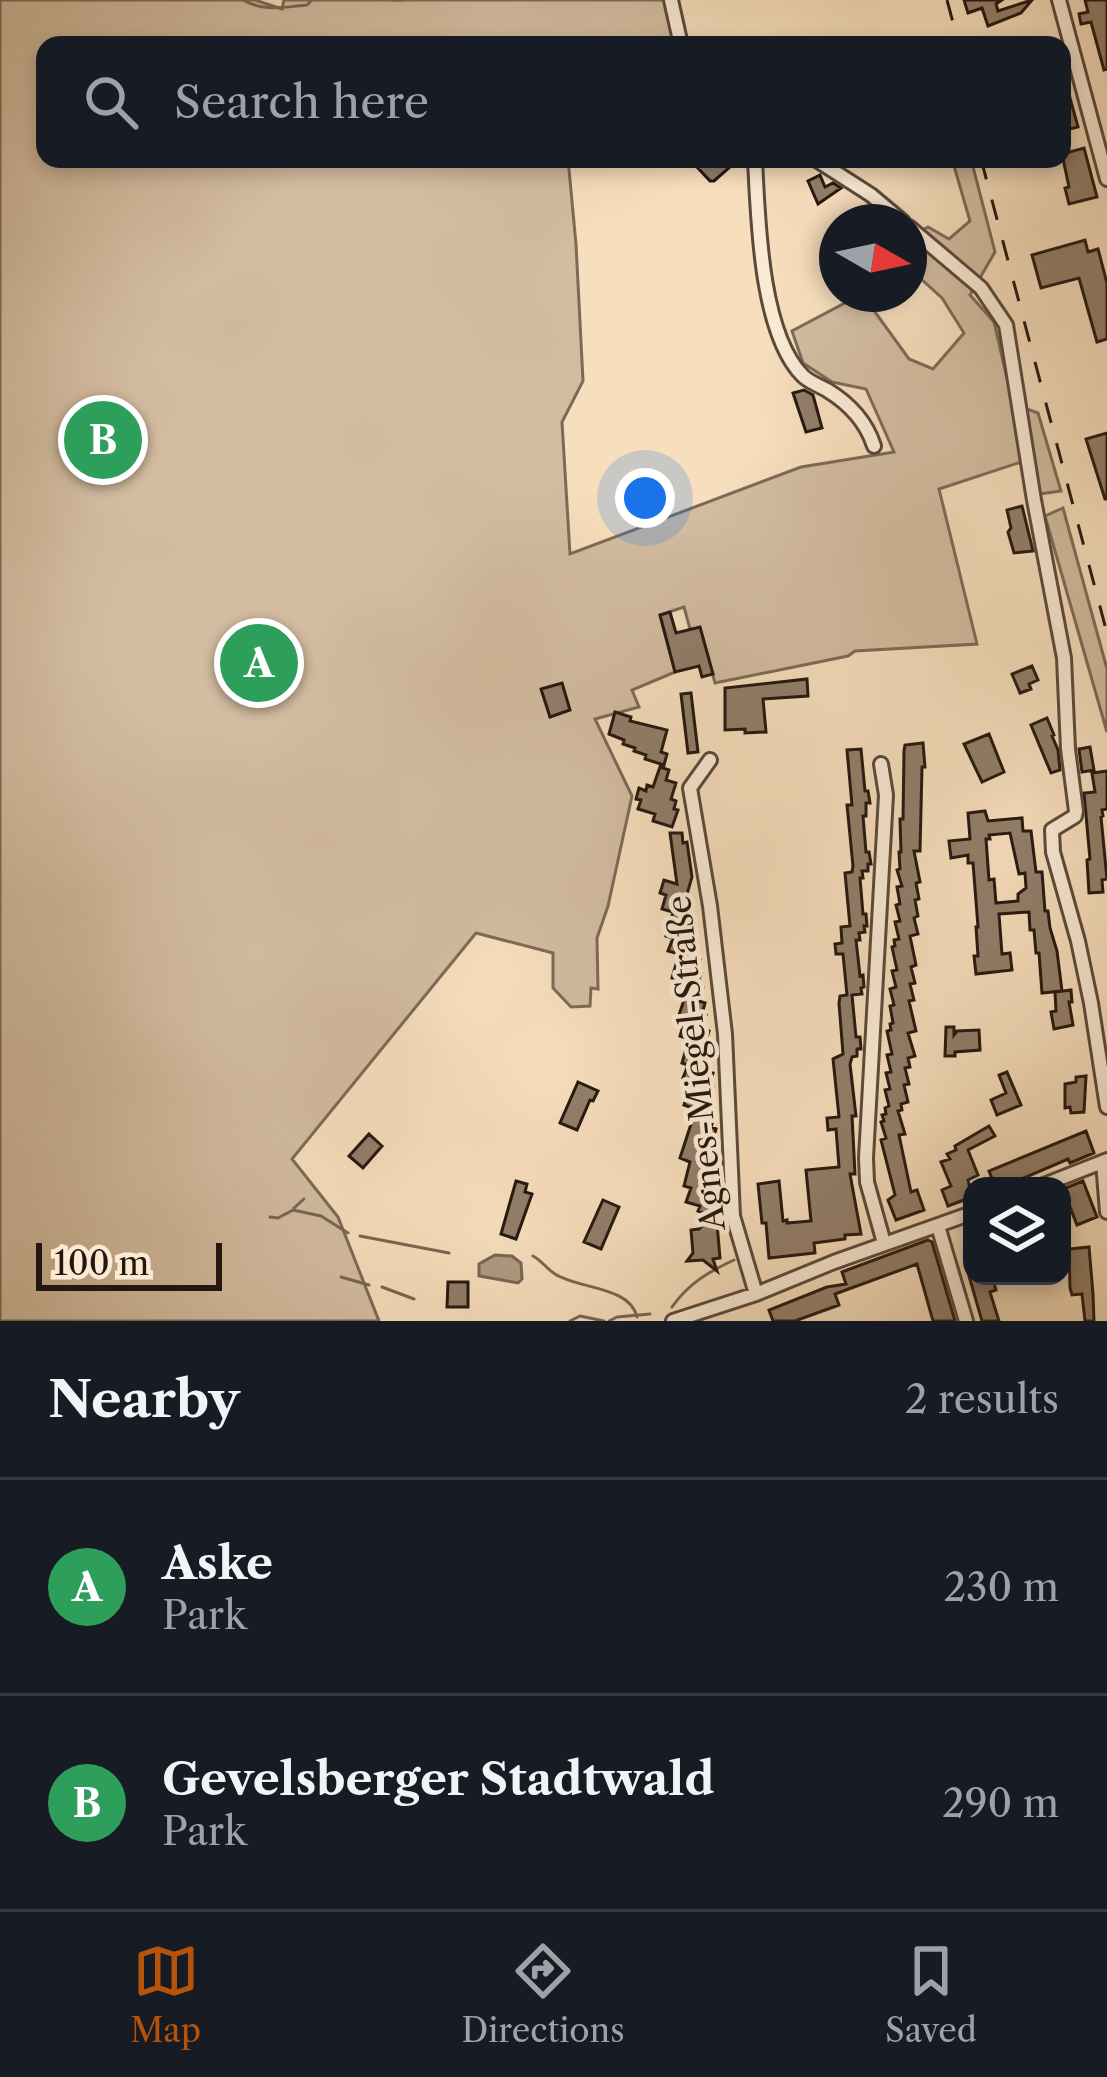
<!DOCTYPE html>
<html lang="en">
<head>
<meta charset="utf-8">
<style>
  :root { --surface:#171b24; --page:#242831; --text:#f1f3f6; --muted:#9ea1a6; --line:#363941; --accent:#b45309 }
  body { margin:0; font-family:"Libre Caslon Text",serif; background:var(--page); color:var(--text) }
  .controls { position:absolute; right:36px; bottom:36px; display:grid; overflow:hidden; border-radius:24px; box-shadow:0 6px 18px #0003 }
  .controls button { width:108px; height:108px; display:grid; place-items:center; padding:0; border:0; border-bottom:3px solid var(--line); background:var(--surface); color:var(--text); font:60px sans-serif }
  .compass { position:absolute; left:819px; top:204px; width:108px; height:108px; border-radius:50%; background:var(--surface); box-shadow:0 6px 18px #0003; rotate:99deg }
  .scale { position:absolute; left:36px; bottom:30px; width:186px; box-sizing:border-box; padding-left:12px; border:6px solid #251710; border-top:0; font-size:33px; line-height:42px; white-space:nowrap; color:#251710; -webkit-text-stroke:9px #faead4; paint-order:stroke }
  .you { position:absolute; left:645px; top:498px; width:42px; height:42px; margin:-30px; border:9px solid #fff; border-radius:50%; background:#1a73e8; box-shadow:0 0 0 18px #1a73e833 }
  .badge { display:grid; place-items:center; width:78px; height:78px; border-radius:50%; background:var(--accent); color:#fff; font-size:39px; font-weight:700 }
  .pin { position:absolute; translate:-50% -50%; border:6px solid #fff; box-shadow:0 3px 12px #0006 }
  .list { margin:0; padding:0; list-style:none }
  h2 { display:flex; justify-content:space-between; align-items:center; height:156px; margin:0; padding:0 48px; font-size:51px }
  h2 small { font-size:39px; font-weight:400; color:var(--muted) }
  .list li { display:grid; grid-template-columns:78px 1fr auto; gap:36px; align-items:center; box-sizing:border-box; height:216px; padding:0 48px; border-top:3px solid var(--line) }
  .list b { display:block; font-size:45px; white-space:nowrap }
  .list p { margin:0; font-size:39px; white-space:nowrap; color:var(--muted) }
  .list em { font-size:39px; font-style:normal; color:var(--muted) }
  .icon { flex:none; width:66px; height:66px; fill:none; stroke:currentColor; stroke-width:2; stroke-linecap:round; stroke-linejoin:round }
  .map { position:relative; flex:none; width:1107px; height:1321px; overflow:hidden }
  .search { position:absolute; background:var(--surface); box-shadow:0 6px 18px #0003; left:36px; right:36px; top:36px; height:132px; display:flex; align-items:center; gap:30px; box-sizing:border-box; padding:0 42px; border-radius:24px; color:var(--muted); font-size:45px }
  .sheet { height:588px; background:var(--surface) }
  nav { display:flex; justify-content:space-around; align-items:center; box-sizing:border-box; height:168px; border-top:3px solid var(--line); background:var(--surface); font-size:33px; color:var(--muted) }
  nav a { display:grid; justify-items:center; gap:6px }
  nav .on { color:var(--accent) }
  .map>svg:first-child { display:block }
  .green { fill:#d3bca0; stroke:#7c6a58; stroke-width:3 }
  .water { fill:#b09a82; stroke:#786654; stroke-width:3 }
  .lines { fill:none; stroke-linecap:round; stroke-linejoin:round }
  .stream { stroke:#786654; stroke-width:3 }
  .building { fill:#927e6a; stroke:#251710; stroke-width:3; fill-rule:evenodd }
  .minor-casing { stroke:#5a493b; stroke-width:18 }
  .minor { stroke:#faead4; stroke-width:12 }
  .rail { stroke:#251710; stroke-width:3; stroke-dasharray:21 21; stroke-linecap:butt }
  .labels { text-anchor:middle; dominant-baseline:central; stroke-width:9; stroke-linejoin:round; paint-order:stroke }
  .street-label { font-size:33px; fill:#251710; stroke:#faead4 }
</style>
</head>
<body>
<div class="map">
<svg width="1107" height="1321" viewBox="0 0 1107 1321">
  <rect width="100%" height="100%" fill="#f7debd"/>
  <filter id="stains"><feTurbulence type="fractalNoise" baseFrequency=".00167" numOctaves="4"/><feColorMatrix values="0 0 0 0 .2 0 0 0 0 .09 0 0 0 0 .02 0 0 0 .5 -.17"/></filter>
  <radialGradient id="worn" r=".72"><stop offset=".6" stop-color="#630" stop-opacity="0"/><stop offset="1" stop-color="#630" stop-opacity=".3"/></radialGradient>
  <path class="green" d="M 0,0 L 255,0 L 282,9 L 284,0 L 668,0 L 677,45 L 45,45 L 45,159 L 568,159 L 576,244 L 583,381 L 562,422 L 570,554 L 801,467 L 894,452 L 866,389 L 832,382 L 803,363 L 792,331 L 862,294 L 909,359 L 933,369 L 964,333 L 942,298 L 909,268 L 909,238 L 928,227 L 949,239 L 970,221 L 952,159 L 971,159 L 995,252 L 970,295 L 994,322 L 1013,404 L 1038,413 L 1061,491 L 1039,494 L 1030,459 L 939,489 L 977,644 L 855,651 L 848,656 L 715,683 L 700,628 L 690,629 L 684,607 L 660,615 L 675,672 L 632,690 L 639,707 L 595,719 L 632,796 L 608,906 L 597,938 L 598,989 L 591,988 L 590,1006 L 571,1007 L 553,988 L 553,953 L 476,933 L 292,1159 L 338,1217 L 379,1321 L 0,1321 Z
    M 1063,508 L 1107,669 L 1107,732 L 1045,516 Z"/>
  <path class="water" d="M 495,1255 L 512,1256 L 521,1263 L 522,1279 L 518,1283 L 479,1276 L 479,1264 Z"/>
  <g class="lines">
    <path class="stream" d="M 243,0 C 264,12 284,7 307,5 L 312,0
      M 393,0 L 401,0
      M 294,1208 L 304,1199
      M 270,1217 L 278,1218 L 293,1210 L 321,1216 L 348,1233
      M 360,1236 L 449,1253
      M 533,1256 C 542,1261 547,1269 555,1274 C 578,1289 630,1286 637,1317
      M 341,1277 L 369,1285
      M 382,1287 L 414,1299
      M 672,1307 C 688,1284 708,1272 734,1260
      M 570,1321 L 580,1316 L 604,1321
      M 609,1321 L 617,1317 L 650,1314"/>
  </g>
  <path class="building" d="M 964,0 L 1002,0 L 996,4 L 998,11 L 1032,0 L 1021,13 L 988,26 L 982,8 L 968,13 Z
    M 1085,0 L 1107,0 L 1107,69 L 1104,70 L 1091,22 L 1081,24 L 1079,14 L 1088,12 Z
    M 1062,85 L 1068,98 L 1070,98 L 1078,127 L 1062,131 Z
    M 1084,148 L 1097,197 L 1069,204 L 1065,188 L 1069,187 L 1062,154 Z
    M 708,159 L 722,159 L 730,167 L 714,181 L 710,181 L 698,168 Z
    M 820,175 L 825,187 L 833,183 L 841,188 L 818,204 L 808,181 Z
    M 1085,240 L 1088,252 L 1098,249 L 1107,283 L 1107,339 L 1097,342 L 1079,278 L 1041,288 L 1032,255 Z
    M 804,390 L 813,395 L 822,428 L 806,432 L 793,393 Z
    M 1107,433 L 1107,499 L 1105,499 L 1086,439 Z
    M 1022,506 L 1033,551 L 1014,553 L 1008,532 L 1011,528 L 1007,510 Z
    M 670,612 L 676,633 L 700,627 L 713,674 L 702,677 L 699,666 L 675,672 L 660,615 Z
    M 1032,666 L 1038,680 L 1029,684 L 1031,689 L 1020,693 L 1012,674 Z
    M 807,679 L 808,696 L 763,699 L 766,732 L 745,733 L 745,729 L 725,730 L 725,688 Z
    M 562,683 L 570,710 L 550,717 L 541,689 Z
    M 691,693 L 698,752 L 688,753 L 681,694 Z
    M 615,712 L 631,717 L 630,721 L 667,730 L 661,752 L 667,754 L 664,765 L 645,759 L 646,755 L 634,751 L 635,748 L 623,744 L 624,740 L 609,734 Z
    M 1047,718 L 1054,735 L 1052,736 L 1058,750 L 1060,770 L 1051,773 L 1031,725 Z
    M 989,734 L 1004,772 L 982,782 L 964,744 Z
    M 923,743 L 925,767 L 922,767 L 920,851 L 914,851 L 920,882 L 916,883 L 919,899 L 915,900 L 918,916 L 914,918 L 918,934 L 910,936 L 916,965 L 911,967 L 915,983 L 910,984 L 914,1000 L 909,1001 L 916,1031 L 908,1033 L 915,1056 L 908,1058 L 910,1067 L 905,1068 L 909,1084 L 904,1085 L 908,1102 L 901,1104 L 902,1110 L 898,1111 L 905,1134 L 899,1135 L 911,1192 L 917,1190 L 924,1210 L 896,1220 L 888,1200 L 895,1195 L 881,1140 L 886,1138 L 881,1122 L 884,1121 L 882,1115 L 886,1114 L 885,1108 L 889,1106 L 885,1090 L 890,1089 L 886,1073 L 891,1072 L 887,1055 L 892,1054 L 887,1031 L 891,1030 L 890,1024 L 893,1023 L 890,1006 L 894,1005 L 890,989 L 896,987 L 892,971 L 897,970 L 892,947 L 895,946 L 894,940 L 899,939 L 895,922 L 900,921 L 896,905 L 900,904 L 897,887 L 902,886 L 897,870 L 900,869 L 899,852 L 901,852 L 900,819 L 903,819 L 904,751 L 905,745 Z
    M 1090,747 L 1094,770 L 1082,772 L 1079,749 Z
    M 861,749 L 865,791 L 868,791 L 870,803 L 866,803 L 866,816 L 863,816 L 866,852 L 869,852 L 871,864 L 868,864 L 868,871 L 862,871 L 863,878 L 860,878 L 863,914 L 866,914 L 867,926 L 864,926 L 865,932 L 859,933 L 860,940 L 856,940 L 860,976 L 863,975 L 864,987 L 861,988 L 862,994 L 852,995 L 856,1037 L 860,1037 L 861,1049 L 857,1049 L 857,1056 L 852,1057 L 850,1064 L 856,1116 L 852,1116 L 855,1174 L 850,1174 L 861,1234 L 845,1235 L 845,1239 L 814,1243 L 815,1253 L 769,1258 L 766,1223 L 762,1223 L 758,1184 L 779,1181 L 783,1221 L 787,1220 L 787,1223 L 811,1221 L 806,1170 L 839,1167 L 836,1129 L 828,1130 L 827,1118 L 839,1117 L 833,1059 L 843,1054 L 839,1003 L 840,996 L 847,995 L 843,954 L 836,954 L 835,944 L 842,943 L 841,927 L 850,926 L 845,873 L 852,872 L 853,866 L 847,805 L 852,805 L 847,750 Z
    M 660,767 L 669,770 L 666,780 L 676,783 L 671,799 L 676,801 L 674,809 L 678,810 L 672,827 L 653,821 L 655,814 L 638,809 L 641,800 L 636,799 L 639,788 L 646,791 L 647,785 L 653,787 Z
    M 1107,771 L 1107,809 L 1102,810 L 1103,816 L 1101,817 L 1107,879 L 1102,880 L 1103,892 L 1089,893 L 1087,860 L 1090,859 L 1084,793 L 1095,792 L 1092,773 Z
    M 985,811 L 988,821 L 1022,818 L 1023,831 L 1031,831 L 1036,872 L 1042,872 L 1045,911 L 1048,911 L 1050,928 L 1057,951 L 1062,991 L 1042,993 L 1039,953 L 1036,953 L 1034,930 L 1030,930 L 1029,912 L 999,914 L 1002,954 L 1010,953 L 1012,970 L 976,974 L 974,956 L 978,956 L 976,927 L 978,927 L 973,863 L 968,863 L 968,855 L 951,858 L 949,841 L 970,839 L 968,813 ZM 1010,833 L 1019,874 L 1025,873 L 1026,888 L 1018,894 L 1018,901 L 996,903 L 994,879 L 989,880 L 986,839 L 990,839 L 989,835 Z
    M 670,833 L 682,833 L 683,843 L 687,842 L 692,877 L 685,901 L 691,903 L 687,916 L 694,918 L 690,928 L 695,930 L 691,943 L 697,945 L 693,958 L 700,960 L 696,971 L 701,973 L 697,986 L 703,988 L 699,1001 L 705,1003 L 702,1014 L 706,1015 L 702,1029 L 709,1031 L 705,1044 L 710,1045 L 706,1056 L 710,1057 L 706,1071 L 713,1073 L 709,1086 L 713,1087 L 709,1112 L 715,1114 L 711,1127 L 716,1129 L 709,1153 L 715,1155 L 711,1168 L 717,1170 L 709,1194 L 716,1196 L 710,1215 L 698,1211 L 700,1206 L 686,1202 L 691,1188 L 684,1186 L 690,1162 L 680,1158 L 692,1121 L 686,1120 L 690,1107 L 684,1105 L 692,1081 L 683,1078 L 688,1065 L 682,1063 L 689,1039 L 680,1036 L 684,1023 L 677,1021 L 685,997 L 674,994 L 678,980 L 672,978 L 679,954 L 668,951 L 673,938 L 666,936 L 673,912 L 662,909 L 666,895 L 660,893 L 664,880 L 677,884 Z
    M 1071,990 L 1072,1002 L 1069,1002 L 1073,1025 L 1054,1029 L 1051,1012 L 1056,1011 L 1055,992 Z
    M 946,1027 L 954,1027 L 954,1035 L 957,1031 L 979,1030 L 980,1050 L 955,1052 L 955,1056 L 945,1056 Z
    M 1007,1072 L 1021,1105 L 997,1115 L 991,1100 L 1006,1093 L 999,1075 Z
    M 1086,1076 L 1084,1112 L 1071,1113 L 1070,1107 L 1065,1108 L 1065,1084 L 1076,1082 L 1076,1077 Z
    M 578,1082 L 598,1091 L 593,1101 L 590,1100 L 577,1130 L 560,1123 Z
    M 989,1126 L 995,1136 L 968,1150 L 978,1175 L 968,1180 L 972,1197 L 948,1206 L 942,1190 L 951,1186 L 941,1162 L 950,1159 L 947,1154 L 956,1150 L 955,1146 Z
    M 1086,1131 L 1094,1153 L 1070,1163 L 1068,1159 L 1005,1186 L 995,1186 L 989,1171 Z
    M 369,1134 L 382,1146 L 363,1168 L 349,1156 Z
    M 516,1181 L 527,1184 L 525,1192 L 532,1194 L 516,1239 L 501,1234 Z
    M 1083,1181 L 1097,1217 L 1077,1225 L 1063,1189 Z
    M 603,1200 L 619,1207 L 601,1249 L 584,1242 Z
    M 716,1212 L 720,1258 L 713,1259 L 717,1271 L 703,1260 L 687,1261 L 693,1253 L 691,1230 L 699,1229 Z
    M 928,1240 L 932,1242 L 955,1321 L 933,1321 L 917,1264 L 835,1294 L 839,1305 L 795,1321 L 773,1321 L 769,1310 L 827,1287 L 846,1284 L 842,1272 Z
    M 1089,1247 L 1093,1294 L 1094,1321 L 1085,1321 L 1082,1294 L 1072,1295 L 1070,1288 L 1069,1249 Z
    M 969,1276 L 992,1276 L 996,1290 L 990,1292 L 999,1321 L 982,1321 Z
    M 448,1282 L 468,1282 L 468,1307 L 447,1307 Z"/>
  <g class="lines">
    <defs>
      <path id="minor" d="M 671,0 L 681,45
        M 1059,0 L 1107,179
        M 755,159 C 758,217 760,333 803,376 C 809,382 820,386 827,390 C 850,404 866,421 874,446
        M 815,159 L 871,195 L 903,222
        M 909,227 L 981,288 L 1006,325 L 1034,500 L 1064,658 L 1068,749 L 1076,811 L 1075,816 L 1052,830 L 1053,852 L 1078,941 L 1091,1003 L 1107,1107
        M 710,760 L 690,788 L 710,906 L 725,1034 L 733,1216 L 756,1294
        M 881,764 L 886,795 L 866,1158 L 867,1182 L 884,1243
        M 1103,1162 L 1107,1212
        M 1041,1186 L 1107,1160
        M 938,1226 L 966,1321
        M 673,1321 L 756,1294 L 834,1262 L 972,1213"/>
    </defs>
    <use href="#minor" class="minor-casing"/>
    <use href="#minor" class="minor"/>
    <path class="rail" d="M 947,0 L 959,45
      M 981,159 L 1107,633"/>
  </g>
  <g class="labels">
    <g class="street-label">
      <text transform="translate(696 1063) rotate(-96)">Agnes-Miegel-Straße</text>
    </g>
  </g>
  <rect width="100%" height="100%" filter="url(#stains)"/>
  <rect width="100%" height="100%" fill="url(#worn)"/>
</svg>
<div class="controls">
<button><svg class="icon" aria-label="layers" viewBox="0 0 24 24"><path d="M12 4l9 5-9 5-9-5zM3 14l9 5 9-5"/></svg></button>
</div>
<svg class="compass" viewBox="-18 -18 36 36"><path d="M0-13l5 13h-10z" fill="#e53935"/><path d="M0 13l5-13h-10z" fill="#9ea1a6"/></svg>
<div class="scale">100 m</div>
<div class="you"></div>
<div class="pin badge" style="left:259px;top:663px;background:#2e9e5b">A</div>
<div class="pin badge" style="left:103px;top:440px;background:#2e9e5b">B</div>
<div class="search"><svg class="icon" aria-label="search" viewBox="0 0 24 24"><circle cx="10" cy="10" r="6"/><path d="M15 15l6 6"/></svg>Search here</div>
</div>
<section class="sheet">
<h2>Nearby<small>2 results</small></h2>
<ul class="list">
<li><span class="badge" style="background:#2e9e5b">A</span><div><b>Aske</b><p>Park</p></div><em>230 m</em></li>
<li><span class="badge" style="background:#2e9e5b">B</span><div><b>Gevelsberger Stadtwald</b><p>Park</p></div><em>290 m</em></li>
</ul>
</section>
<nav>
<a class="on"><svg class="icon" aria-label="map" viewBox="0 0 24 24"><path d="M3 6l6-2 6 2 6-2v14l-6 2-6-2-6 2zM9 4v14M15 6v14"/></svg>Map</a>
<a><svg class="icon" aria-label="directions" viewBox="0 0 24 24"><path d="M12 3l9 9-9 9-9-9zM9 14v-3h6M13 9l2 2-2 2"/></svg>Directions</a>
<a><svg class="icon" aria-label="saved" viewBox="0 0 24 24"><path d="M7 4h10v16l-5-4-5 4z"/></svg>Saved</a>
</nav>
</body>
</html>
